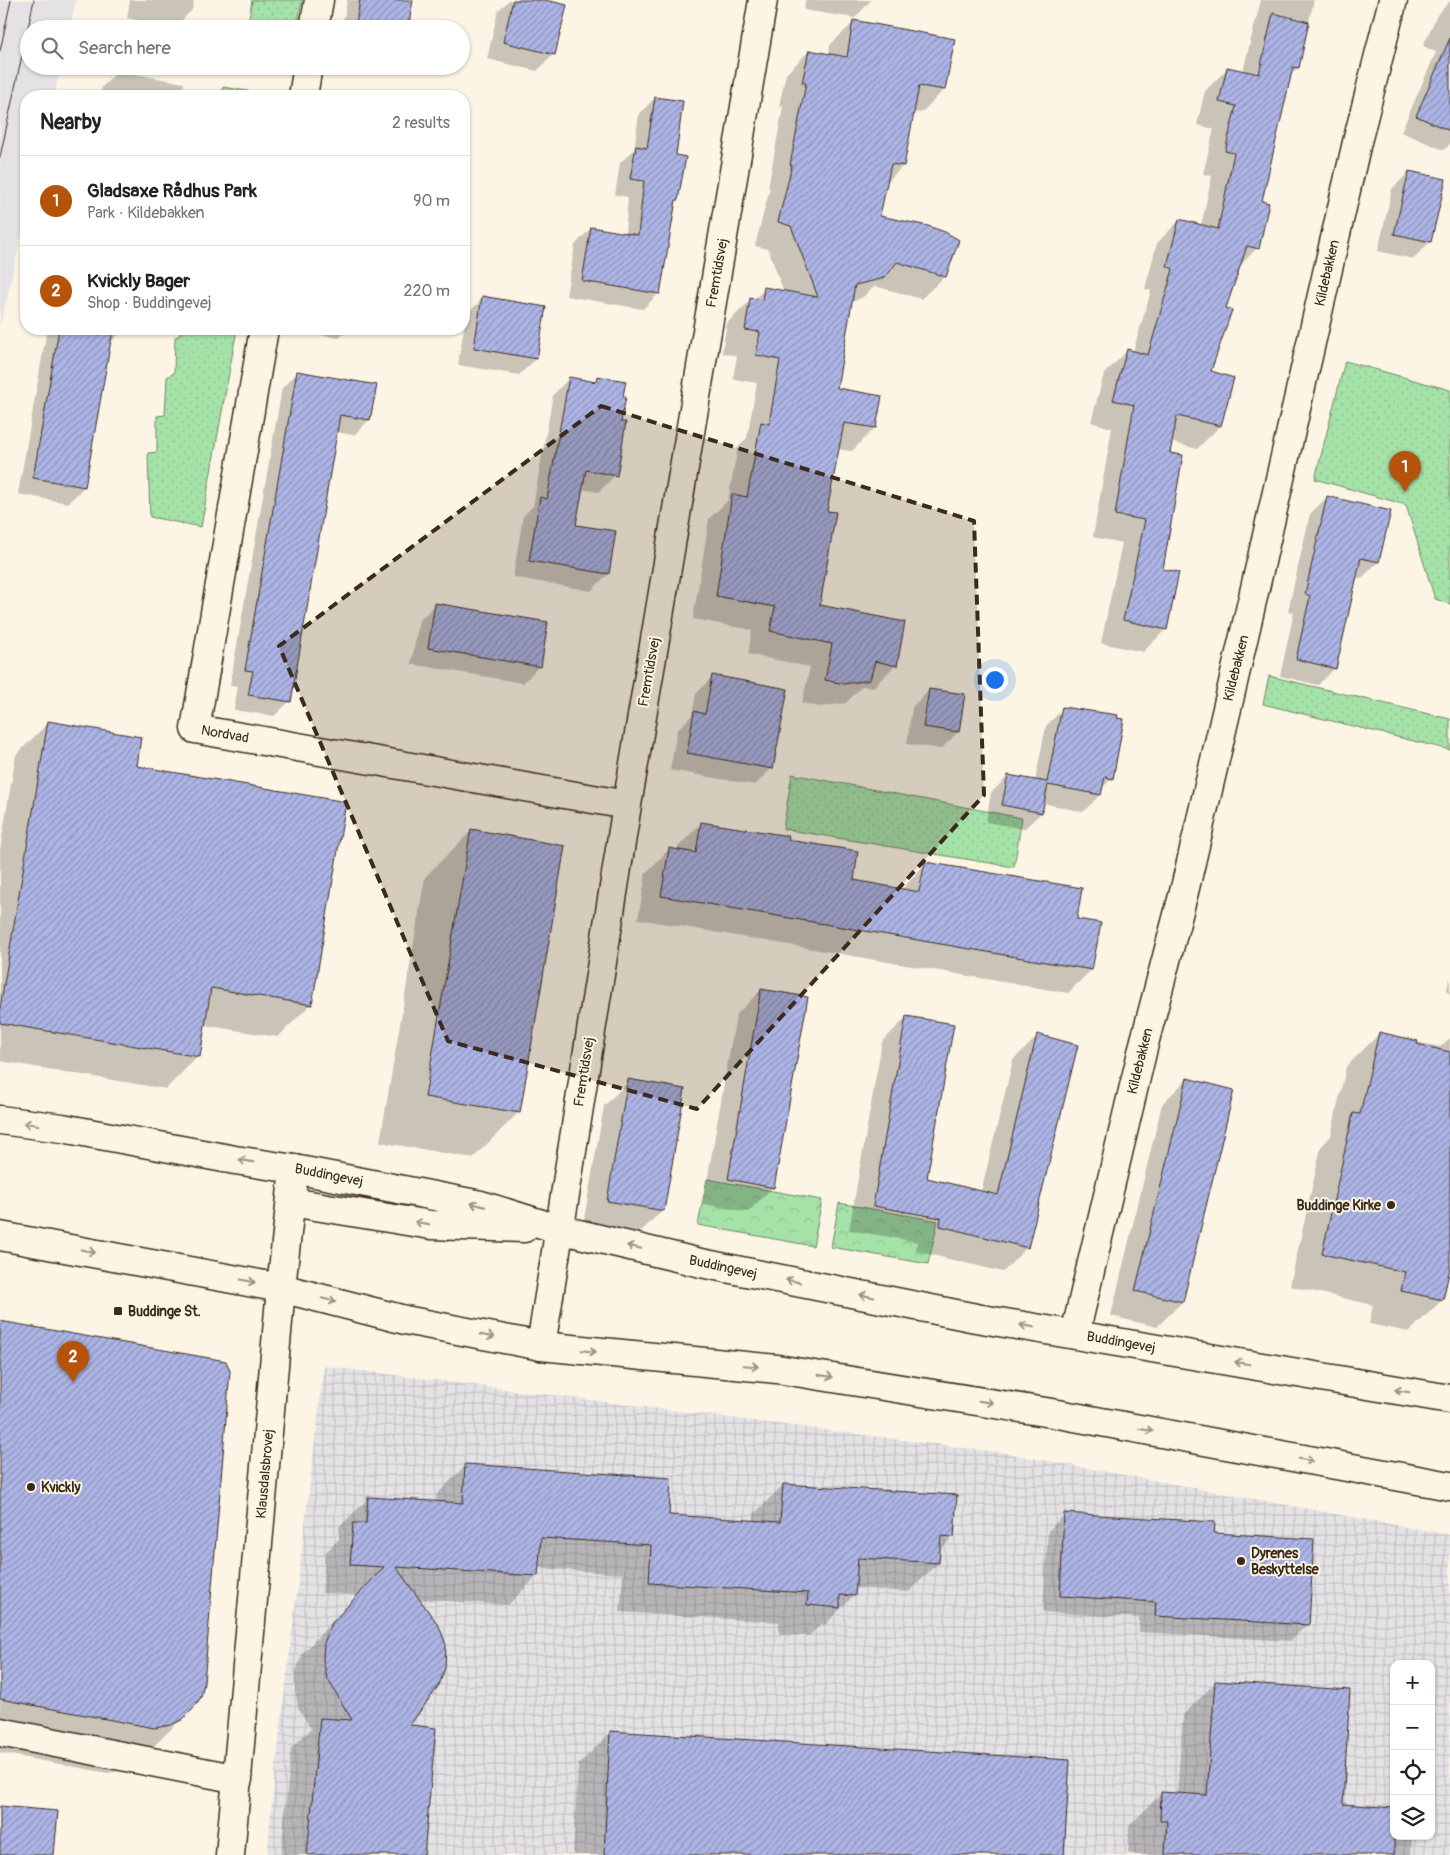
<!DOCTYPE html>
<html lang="en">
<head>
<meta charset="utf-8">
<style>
  :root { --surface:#fff; --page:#f2f2f2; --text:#222; --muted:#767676; --line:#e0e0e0; --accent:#b45309 }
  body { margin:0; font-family:Pangolin,sans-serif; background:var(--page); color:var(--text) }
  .controls { position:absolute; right:15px; bottom:15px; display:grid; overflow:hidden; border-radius:10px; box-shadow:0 1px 4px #0004 }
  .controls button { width:45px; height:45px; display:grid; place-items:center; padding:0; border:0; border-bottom:1px solid var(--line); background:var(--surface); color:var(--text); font:25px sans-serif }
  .you { position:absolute; left:994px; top:679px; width:18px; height:18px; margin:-12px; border:4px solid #fff; border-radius:50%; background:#1a73e8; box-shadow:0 0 0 8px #1a73e833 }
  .badge { display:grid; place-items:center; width:32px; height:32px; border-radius:50%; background:var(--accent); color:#fff; font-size:16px; font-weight:700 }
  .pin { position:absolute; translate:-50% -41px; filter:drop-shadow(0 1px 2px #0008) }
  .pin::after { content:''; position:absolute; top:26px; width:18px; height:15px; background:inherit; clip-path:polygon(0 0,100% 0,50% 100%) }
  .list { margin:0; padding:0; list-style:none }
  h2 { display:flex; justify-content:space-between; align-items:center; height:65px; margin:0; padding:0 20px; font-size:21px }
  h2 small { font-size:16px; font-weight:400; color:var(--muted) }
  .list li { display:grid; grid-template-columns:32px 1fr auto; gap:15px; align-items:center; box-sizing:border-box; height:90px; padding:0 20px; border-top:1px solid var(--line) }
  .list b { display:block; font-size:19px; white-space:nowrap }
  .list p { margin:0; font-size:16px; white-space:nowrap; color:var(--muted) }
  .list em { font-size:16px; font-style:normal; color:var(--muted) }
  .icon { flex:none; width:28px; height:28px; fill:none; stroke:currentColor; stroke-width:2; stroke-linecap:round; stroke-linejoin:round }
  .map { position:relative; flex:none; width:1450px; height:1855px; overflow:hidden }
  .search { position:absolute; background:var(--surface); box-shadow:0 1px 4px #0004; left:20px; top:20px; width:450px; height:55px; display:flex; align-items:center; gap:12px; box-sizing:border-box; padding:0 18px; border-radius:28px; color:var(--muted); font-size:19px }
  .panel { position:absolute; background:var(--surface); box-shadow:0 1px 4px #0004; left:20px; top:90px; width:450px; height:245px; border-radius:20px }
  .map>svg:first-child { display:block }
  .built { fill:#e4e2e5 }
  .industrial { fill:url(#industrial-grid); fill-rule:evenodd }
  .forest { fill:url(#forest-crowns); stroke:#708663 }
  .park { fill:url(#park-dots); stroke:#708663 }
  .shadow { fill:#0003 }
  .building { fill:url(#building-hatch); stroke:#3b2a1e }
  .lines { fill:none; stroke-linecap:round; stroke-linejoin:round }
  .minor-casing { stroke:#3b2a1e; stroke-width:31 }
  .tertiary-casing { stroke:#3b2a1e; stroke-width:31 }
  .primary-casing { stroke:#3b2a1e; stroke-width:31 }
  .minor { stroke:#fcf5e5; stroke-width:28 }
  .tertiary { stroke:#fcf5e5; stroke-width:28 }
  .primary { stroke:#fcf5e5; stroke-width:28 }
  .tram { stroke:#3b2a1e; stroke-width:1 }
  .oneway { stroke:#9c9082 }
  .marked { fill:#3b2a1e; fill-opacity:0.2; stroke:#3b2a1e; stroke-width:4; stroke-dasharray:10 6; stroke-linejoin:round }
  .poi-dot { fill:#3b2a1e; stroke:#fcf5e5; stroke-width:2 }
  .labels { text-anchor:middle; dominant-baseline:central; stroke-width:4; stroke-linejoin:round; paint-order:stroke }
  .street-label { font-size:14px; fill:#3b2a1e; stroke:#fcf5e5 }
  .poi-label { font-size:14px; font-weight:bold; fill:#3b2a1e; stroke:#fcf5e5; text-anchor:start }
</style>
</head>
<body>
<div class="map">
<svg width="1450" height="1855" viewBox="0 0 1450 1855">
  <defs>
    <pattern id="industrial-grid" width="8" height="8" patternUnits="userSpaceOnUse" patternTransform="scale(1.25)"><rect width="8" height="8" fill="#e4e2e5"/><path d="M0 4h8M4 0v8" fill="none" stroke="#c4c2c4"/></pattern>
    <pattern id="forest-crowns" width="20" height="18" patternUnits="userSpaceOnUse" patternTransform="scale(1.25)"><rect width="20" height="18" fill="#a5e2a8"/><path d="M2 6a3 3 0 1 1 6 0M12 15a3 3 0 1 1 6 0" fill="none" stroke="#8fc290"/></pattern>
    <pattern id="park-dots" width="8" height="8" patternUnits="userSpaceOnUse" patternTransform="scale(1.25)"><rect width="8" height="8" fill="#a5e2a8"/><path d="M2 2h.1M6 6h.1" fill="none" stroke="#8fc290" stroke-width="1.8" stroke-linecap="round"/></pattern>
    <pattern id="building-hatch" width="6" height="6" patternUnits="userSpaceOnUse" patternTransform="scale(1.25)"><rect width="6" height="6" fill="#adb5e6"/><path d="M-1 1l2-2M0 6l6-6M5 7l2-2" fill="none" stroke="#8e93ba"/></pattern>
  </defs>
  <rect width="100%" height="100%" fill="#fcf5e5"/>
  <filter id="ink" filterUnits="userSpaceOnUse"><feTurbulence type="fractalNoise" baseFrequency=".02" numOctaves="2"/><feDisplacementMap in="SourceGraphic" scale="10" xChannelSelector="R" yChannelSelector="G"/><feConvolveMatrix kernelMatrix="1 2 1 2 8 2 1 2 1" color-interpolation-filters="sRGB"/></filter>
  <g filter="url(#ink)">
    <path class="built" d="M 0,0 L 76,0 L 69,29 L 29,29 L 29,66 L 60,66 L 54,96 L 26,96 L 26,215 L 0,328 Z"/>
    <path class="industrial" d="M 324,1366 L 1005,1453 L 1450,1535 L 1450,1855 L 267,1855 L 274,1782 ZM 1394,1664 L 1431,1664 L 1431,1836 L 1394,1836 Z"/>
    <path class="forest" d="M 707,1179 L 822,1200 L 813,1246 L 698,1225 Z
      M 839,1203 L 938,1221 L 928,1264 L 831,1247 Z"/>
    <path class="park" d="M 252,0 L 302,0 L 297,29 L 247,29 Z
      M 223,87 L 277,96 L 222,96 Z
      M 180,329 L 237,329 L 201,527 L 150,517 L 148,453 L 157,452 L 157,416 L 165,415 L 167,377 L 174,373 L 175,337 L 180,335 Z
      M 1345,361 L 1450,390 L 1450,604 L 1435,599 L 1406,505 L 1315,479 Z
      M 1269,676 L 1450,719 L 1450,750 L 1263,704 Z
      M 792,774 L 1022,818 L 1014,867 L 783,829 Z"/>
    <path class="shadow" d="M 130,0 L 194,0 L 192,10 L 175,27 L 127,18 Z
      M 347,0 L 412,0 L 407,29 L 342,29 Z
      M 509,0 L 539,0 L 554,54 L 537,71 L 487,59 L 498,11 Z
      M 805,0 L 871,0 L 855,18 L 804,10 Z
      M 1261,0 L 1314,0 L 1298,68 L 1289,76 L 1260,202 L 1257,248 L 1238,268 L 1224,309 L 1209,372 L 1233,378 L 1220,426 L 1197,449 L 1171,442 L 1162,570 L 1166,629 L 1143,652 L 1101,643 L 1122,543 L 1093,537 L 1112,428 L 1091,422 L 1104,374 L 1127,351 L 1133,352 L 1151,291 L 1145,289 L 1157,243 L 1179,221 L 1201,226 L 1212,176 L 1203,174 L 1214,129 L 1197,125 L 1205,91 L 1228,68 L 1243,71 Z
      M 1450,1 L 1450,144 L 1444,150 L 1401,132 L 1436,52 L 1423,46 L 1437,15 Z
      M 854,22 L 944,90 L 921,113 L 913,112 L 903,166 L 886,183 L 879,217 L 945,276 L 921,299 L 875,286 L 863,297 L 850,303 L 835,389 L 875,428 L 852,451 L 837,449 L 825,512 L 818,606 L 896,665 L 872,688 L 862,686 L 846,703 L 820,707 L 802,703 L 810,667 L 748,654 L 752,630 L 693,619 L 709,519 L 728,500 L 738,447 L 747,438 L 757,383 L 733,379 L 737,356 L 722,353 L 727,323 L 751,300 L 753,300 L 765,289 L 784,292 L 768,249 L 755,246 L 770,188 L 768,188 L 783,107 L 779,106 L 786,74 L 809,51 L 829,55 L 830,45 Z
      M 118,71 L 184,83 L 182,96 L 100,96 L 102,87 Z
      M 655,98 L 674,156 L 677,200 L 674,203 L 659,293 L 643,309 L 566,296 L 575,245 L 591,228 L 625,234 L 628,197 L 615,195 L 620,163 L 634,150 L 639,114 Z
      M 1409,172 L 1430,242 L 1413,259 L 1378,251 L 1392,189 Z
      M 483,298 L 536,359 L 519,375 L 458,365 L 466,315 Z
      M 52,329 L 122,329 L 121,332 L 109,344 L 84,487 L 68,503 L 18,494 L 46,335 Z
      M 289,329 L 349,329 L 339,338 Z
      M 298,372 L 369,420 L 354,435 L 336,432 L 290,701 L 274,716 L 234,710 L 238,686 L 230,685 L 282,388 Z
      M 569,378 L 593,382 L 598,378 L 620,423 L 615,475 L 599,492 L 581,489 L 574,526 L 608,574 L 591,591 L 513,577 L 523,516 L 533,506 L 553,395 Z
      M 1327,497 L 1390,512 L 1378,562 L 1361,579 L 1355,577 L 1335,668 L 1318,685 L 1280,676 L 1294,612 L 1288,611 L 1310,514 Z
      M 436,604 L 539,666 L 523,683 L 411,664 L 419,621 Z
      M 712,677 L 772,768 L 755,785 L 670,770 L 677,730 L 692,715 L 696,694 Z
      M 929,690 L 958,732 L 941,749 L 907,744 L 912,707 Z
      M 1063,709 L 1112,778 L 1101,789 L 1100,795 L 1083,812 L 1043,803 L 1041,813 L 1024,829 L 986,822 L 991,793 L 1008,776 L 1035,781 L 1046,726 Z
      M 49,722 L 135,767 L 311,1004 L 278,1037 L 204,1025 L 198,1056 L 166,1089 L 0,1061 L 0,850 L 16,755 Z
      M 701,823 L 787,841 L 853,881 L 901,890 L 925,864 L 1076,920 L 1091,970 L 1068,993 L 638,919 L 646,873 L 669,849 L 677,851 L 678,847 Z
      M 471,831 L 519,1112 L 473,1158 L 380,1142 L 425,877 Z
      M 1450,977 L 1450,993 L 1446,992 Z
      M 761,990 L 773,1187 L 748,1212 L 703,1204 L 736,1015 Z
      M 906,1018 L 925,1179 L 981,1192 L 1013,1060 L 1038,1036 L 1027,1247 L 1003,1272 L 916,1251 L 917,1242 L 849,1230 L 882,1042 Z
      M 1379,1034 L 1440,1047 L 1450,1038 L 1450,1268 L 1442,1300 L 1409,1332 L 1369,1324 L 1373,1305 L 1290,1286 L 1321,1147 L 1331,1136 L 1346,1067 Z
      M 1187,1079 L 1182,1302 L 1157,1327 L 1111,1316 L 1162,1104 Z
      M 629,1081 L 663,1210 L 637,1235 L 583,1225 L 604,1106 Z
      M 0,1323 L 192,1708 L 135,1765 L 124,1770 L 108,1773 L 0,1753 Z
      M 466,1465 L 668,1516 L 754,1521 L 754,1514 L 783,1485 L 956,1496 L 953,1537 L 939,1551 L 938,1563 L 909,1592 L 854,1588 L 854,1595 L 825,1625 L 821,1624 L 809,1636 L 779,1634 L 779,1622 L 620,1612 L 623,1574 L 538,1568 L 537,1576 L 508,1605 L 418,1599 L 408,1726 L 423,1855 L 281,1855 L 291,1748 L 311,1729 L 298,1707 L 295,1690 L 295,1673 L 303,1653 L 357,1595 L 322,1593 L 325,1553 L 339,1539 L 339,1527 L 369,1498 L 436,1502 L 437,1494 Z
      M 1065,1514 L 1213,1535 L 1307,1624 L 1291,1641 L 1139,1632 L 1139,1618 L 1043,1612 L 1048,1531 Z
      M 1216,1682 L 1342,1805 L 1394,1836 L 1412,1836 L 1411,1855 L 1135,1855 L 1135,1854 L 1128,1853 L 1129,1826 L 1162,1793 L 1177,1794 L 1183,1715 Z
      M 611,1732 L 1062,1855 L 573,1855 L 578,1765 Z"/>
    <path class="building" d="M 360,0 L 413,0 L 408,29 L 355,29 Z
      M 513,0 L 545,0 L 567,5 L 555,55 L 503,42 Z
      M 1273,13 L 1309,22 L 1299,68 L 1293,67 L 1262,201 L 1269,203 L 1259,249 L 1247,246 L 1226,308 L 1232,310 L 1211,371 L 1234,378 L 1221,426 L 1177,416 L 1170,453 L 1183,455 L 1163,569 L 1179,572 L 1167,630 L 1123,620 L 1145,520 L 1115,515 L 1134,405 L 1113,400 L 1127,349 L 1148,355 L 1173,269 L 1167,266 L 1179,219 L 1218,229 L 1234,153 L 1225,151 L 1236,106 L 1219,102 L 1227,67 L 1259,74 Z
      M 853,20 L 955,39 L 945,90 L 919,86 L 904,166 L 891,164 L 880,216 L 928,226 L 945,232 L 959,240 L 946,277 L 897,262 L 888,274 L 881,279 L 855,285 L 837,388 L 882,396 L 876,428 L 844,423 L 827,511 L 836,512 L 820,605 L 905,622 L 897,666 L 875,661 L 870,680 L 844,684 L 825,680 L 832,644 L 770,631 L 775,607 L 716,596 L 732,494 L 747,497 L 761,422 L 769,424 L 780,360 L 756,355 L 760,332 L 745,330 L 750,298 L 762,300 L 764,287 L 818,297 L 791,226 L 778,222 L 792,165 L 790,165 L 806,83 L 802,83 L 809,50 L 847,57 Z
      M 1450,38 L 1450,131 L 1416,116 Z
      M 655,97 L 683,101 L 676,155 L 686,157 L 678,200 L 676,200 L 660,294 L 582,281 L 591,227 L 638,235 L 644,181 L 630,179 L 636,146 L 647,148 Z
      M 1409,171 L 1446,179 L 1431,242 L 1394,234 Z
      M 482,296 L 546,307 L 537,359 L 474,348 Z
      M 59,329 L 113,329 L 85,487 L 33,478 Z
      M 297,371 L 377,385 L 370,420 L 340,415 L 291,702 L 248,695 L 253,671 L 245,670 Z
      M 597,376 L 626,381 L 623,396 L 626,397 L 621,422 L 626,422 L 617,476 L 586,470 L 576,525 L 616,531 L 609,574 L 529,561 L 540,497 L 547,499 L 569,377 L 596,382 Z
      M 1327,496 L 1391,511 L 1379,562 L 1361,558 L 1336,669 L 1296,659 L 1310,596 L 1305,594 Z
      M 435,603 L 548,622 L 541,667 L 428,648 Z
      M 712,675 L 788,689 L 773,769 L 687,753 L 694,711 L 705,714 Z
      M 929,689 L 965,694 L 959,732 L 923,727 Z
      M 1062,707 L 1118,715 L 1117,718 L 1124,719 L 1113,779 L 1105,777 L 1101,795 L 1048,785 L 1042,813 L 1002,805 L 1008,775 L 1047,782 Z
      M 48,721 L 141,737 L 137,766 L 346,802 L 312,1005 L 211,988 L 200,1057 L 0,1023 L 0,1008 Z
      M 701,822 L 789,836 L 788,840 L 858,851 L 854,880 L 919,892 L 925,862 L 1082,888 L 1077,919 L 1101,923 L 1092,970 L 661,896 L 669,848 L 696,853 Z
      M 471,829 L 565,846 L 520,1113 L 425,1097 Z
      M 761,989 L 808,997 L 774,1188 L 728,1179 Z
      M 906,1016 L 954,1024 L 927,1178 L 998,1195 L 1037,1034 L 1078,1045 L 1028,1248 L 940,1226 L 941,1218 L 873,1206 Z
      M 1379,1032 L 1418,1041 L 1417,1044 L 1450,1052 L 1450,1268 L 1443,1300 L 1401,1291 L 1405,1272 L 1322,1254 L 1353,1113 L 1360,1114 Z
      M 1187,1078 L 1234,1090 L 1183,1302 L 1135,1291 Z
      M 628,1079 L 685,1089 L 664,1211 L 607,1201 Z
      M 0,1321 L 226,1361 L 230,1371 L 204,1683 L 201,1697 L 193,1709 L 182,1720 L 171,1725 L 154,1728 L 0,1699 Z
      M 465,1464 L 671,1478 L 669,1515 L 780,1522 L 783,1484 L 957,1495 L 954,1537 L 941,1536 L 939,1563 L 858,1558 L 855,1596 L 840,1595 L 840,1608 L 807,1605 L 808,1593 L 649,1583 L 651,1545 L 541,1538 L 538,1576 L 396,1567 L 439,1626 L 446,1645 L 445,1668 L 439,1685 L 410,1725 L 436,1728 L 424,1855 L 307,1855 L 320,1718 L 352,1720 L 327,1678 L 323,1660 L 324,1643 L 332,1623 L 384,1567 L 350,1565 L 353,1523 L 366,1523 L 368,1497 L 463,1503 Z
      M 1064,1513 L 1215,1522 L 1214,1533 L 1314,1539 L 1309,1625 L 1155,1616 L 1156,1602 L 1060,1596 Z
      M 1215,1681 L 1350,1690 L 1343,1804 L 1394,1808 L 1394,1855 L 1165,1855 L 1167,1821 L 1160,1821 L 1161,1792 L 1207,1795 Z
      M 610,1731 L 1070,1760 L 1064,1855 L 604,1855 Z
      M 0,1806 L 58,1811 L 54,1855 L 0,1855 Z"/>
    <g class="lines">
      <defs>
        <path id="minor" d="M 314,29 L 319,0
          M 303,96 L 308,66
          M 264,329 L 195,729 L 627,805
          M 1075,1334 L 1144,1044 L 1185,888 L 1247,623 L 1357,142 L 1393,0
          M 541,1346 L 627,805 L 763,0
          M 0,1732 L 238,1779"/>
        <path id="tertiary" d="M 230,1855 L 281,1288 L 294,1169"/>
        <path id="primary" d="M 0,1120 L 62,1128 L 235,1160 L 294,1169 L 481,1205 L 558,1229 L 701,1263 L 976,1318 L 1450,1399
          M 291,1202 L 431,1225 L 524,1228
          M 0,1236 L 281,1288 L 405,1320 L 541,1346 L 777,1369 L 1058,1414 L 1450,1486"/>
      </defs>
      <use href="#minor" class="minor-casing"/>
      <use href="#tertiary" class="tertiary-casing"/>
      <use href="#primary" class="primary-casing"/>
      <use href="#minor" class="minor"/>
      <use href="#tertiary" class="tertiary"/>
      <use href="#primary" class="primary"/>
      <path class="tram" d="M 0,51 L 11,0
        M 0,157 L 34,0"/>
    </g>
    <defs><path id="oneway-shaft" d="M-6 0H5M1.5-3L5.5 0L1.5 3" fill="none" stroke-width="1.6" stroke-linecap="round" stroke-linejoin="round" transform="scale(1.25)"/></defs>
    <g class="oneway">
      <use href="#oneway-shaft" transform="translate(31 1124) rotate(-172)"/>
      <use href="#oneway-shaft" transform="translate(246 1161) rotate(-171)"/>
      <use href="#oneway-shaft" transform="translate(478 1205) rotate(-167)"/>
      <use href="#oneway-shaft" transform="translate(422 1223) rotate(-171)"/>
      <use href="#oneway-shaft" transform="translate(634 1247) rotate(-167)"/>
      <use href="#oneway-shaft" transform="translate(88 1251) rotate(11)"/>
      <use href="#oneway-shaft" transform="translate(248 1281) rotate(11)"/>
      <use href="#oneway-shaft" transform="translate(793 1281) rotate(-169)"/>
      <use href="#oneway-shaft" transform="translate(867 1296) rotate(-169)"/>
      <use href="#oneway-shaft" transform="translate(329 1300) rotate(14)"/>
      <use href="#oneway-shaft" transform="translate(1027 1326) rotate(-171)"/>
      <use href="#oneway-shaft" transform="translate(487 1336) rotate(11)"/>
      <use href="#oneway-shaft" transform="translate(589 1351) rotate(6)"/>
      <use href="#oneway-shaft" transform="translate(1242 1363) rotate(-170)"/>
      <use href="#oneway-shaft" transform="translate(751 1366) rotate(5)"/>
      <use href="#oneway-shaft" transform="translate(826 1376) rotate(9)"/>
      <use href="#oneway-shaft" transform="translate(1402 1391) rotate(-170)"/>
      <use href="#oneway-shaft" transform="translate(986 1402) rotate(9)"/>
      <use href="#oneway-shaft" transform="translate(1146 1430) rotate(10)"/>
      <use href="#oneway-shaft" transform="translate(1306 1460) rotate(10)"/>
    </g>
  </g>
  <path class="marked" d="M 601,406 L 974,521 L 984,795 L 697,1109 L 448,1041 L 279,646 Z"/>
  <g class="poi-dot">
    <circle cx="1391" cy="1205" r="5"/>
    <rect x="113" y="1306" width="10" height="10" rx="2.5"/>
    <circle cx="31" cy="1487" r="5"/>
    <circle cx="1241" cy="1561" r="5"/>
  </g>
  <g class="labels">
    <g class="street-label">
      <text transform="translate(717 273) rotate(-80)">Fremtidsvej</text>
      <text transform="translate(1327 273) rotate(-77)">Kildebakken</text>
      <text transform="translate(1236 668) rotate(-76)">Kildebakken</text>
      <text transform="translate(649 672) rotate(-80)">Fremtidsvej</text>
      <text transform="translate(225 734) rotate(10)">Nordvad</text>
      <text transform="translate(1140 1061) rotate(-76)">Kildebakken</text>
      <text transform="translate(584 1072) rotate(-81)">Fremtidsvej</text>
      <text transform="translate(329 1175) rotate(11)">Buddingevej</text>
      <text transform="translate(723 1267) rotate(12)">Buddingevej</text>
      <text transform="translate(1121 1342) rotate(10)">Buddingevej</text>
      <text transform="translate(265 1474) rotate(-85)">Klausdalsbrovej</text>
    </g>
    <g class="poi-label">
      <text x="1381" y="1205" text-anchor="end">Buddinge Kirke</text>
      <text x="128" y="1311">Buddinge St.</text>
      <text x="41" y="1487">Kvickly</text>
      <text x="1251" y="1553">Dyrenes<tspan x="1251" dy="16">Beskyttelse</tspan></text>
    </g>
  </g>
</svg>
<div class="controls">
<button>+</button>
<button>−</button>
<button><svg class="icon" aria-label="locate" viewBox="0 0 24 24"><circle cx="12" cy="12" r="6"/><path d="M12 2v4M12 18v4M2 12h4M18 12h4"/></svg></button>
<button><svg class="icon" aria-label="layers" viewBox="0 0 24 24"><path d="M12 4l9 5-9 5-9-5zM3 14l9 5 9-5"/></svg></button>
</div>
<div class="you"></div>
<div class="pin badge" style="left:1405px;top:492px">1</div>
<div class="pin badge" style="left:73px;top:1382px">2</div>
<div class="search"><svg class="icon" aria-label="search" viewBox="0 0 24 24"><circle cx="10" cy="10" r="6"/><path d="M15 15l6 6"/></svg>Search here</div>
<section class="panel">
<h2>Nearby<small>2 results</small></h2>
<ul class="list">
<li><span class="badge">1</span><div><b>Gladsaxe Rådhus Park</b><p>Park · Kildebakken</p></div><em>90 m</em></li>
<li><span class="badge">2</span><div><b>Kvickly Bager</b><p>Shop · Buddingevej</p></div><em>220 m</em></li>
</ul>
</section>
</div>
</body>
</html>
